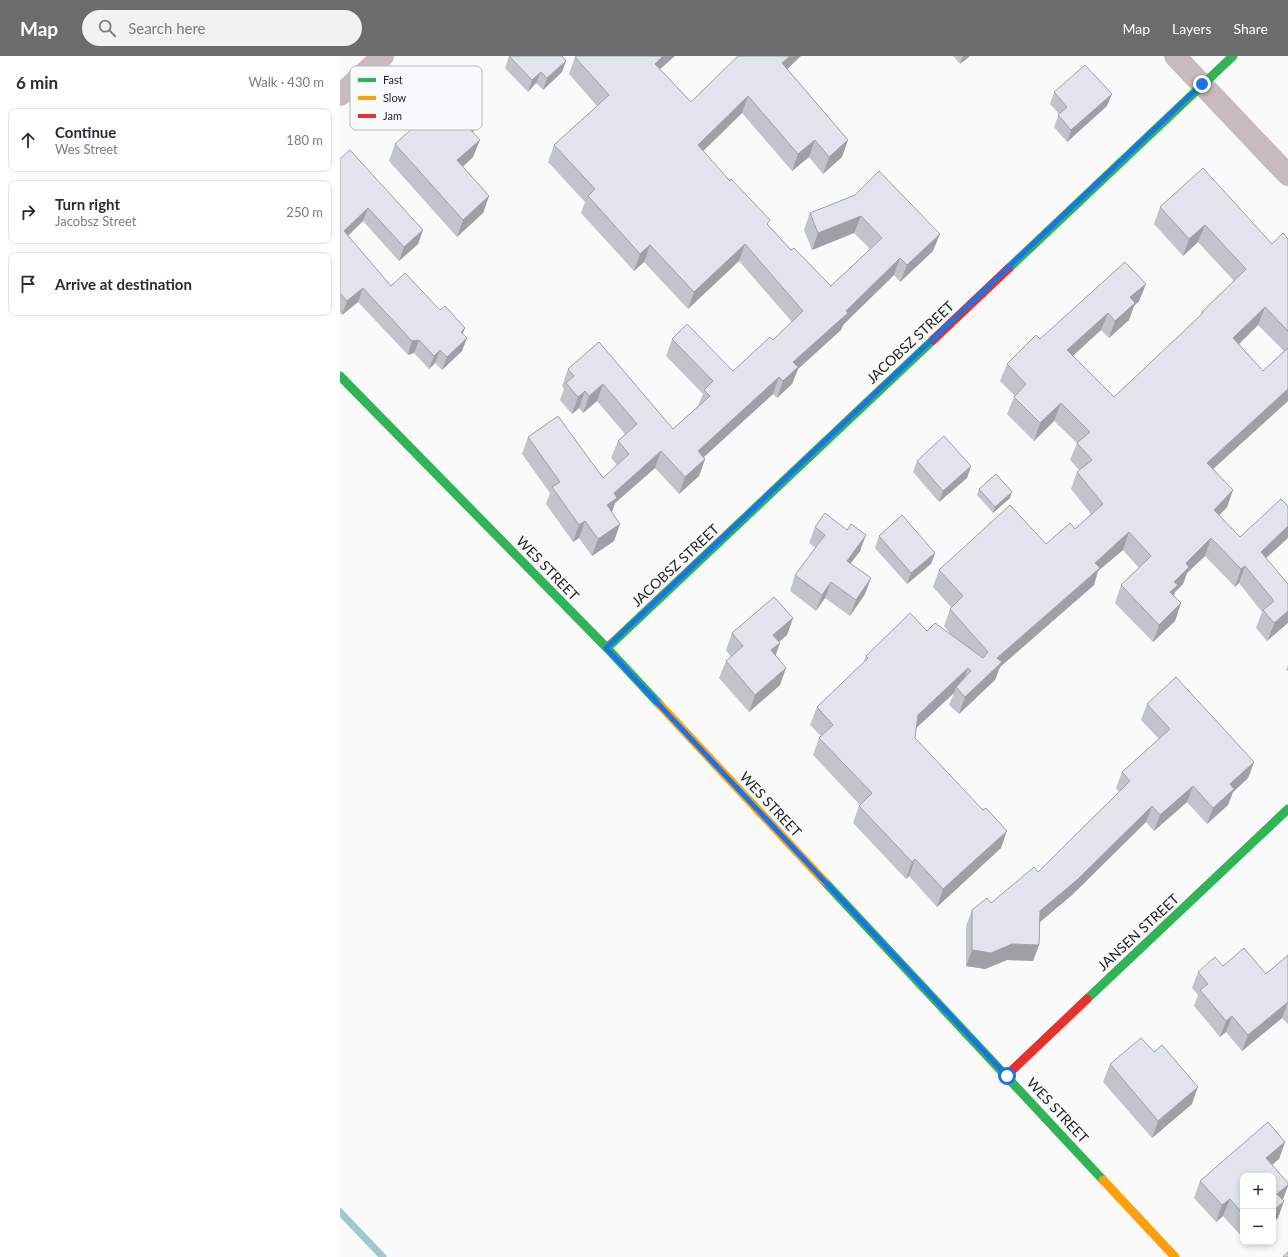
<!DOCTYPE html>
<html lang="en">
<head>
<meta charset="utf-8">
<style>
  :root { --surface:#fff; --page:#f2f2f3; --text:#2b2b33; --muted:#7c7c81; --line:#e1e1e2; --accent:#6c6c6d }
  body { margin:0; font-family:Lato,sans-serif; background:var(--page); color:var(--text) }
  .controls { position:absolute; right:12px; bottom:12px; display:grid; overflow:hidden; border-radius:8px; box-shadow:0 2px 6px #0003 }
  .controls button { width:36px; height:36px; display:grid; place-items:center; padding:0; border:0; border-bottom:1px solid var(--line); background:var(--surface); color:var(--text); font:20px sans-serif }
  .stop { position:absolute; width:12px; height:12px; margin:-9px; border:3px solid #1a73e8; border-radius:50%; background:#fff }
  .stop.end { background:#1a73e8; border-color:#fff; box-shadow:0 1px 4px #0008 }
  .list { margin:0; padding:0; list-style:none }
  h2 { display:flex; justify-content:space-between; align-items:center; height:52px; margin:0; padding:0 16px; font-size:17px }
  h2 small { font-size:13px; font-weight:400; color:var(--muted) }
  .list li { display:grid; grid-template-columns:26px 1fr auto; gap:12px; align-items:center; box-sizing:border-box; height:64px; margin:0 8px 8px; padding:0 8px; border:1px solid var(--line); border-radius:8px }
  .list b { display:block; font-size:15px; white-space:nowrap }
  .list p { margin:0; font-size:13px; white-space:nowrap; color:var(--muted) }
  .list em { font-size:13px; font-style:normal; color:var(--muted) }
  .icon { flex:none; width:22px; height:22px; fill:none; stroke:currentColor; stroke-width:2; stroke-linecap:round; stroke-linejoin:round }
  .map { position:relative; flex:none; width:948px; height:1201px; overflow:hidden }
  header { display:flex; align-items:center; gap:24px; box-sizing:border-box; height:56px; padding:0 20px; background:var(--accent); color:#fff }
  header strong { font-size:19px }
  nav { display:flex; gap:22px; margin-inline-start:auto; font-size:14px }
  .search { width:280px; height:36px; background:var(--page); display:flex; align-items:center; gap:10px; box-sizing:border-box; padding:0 14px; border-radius:22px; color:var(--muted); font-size:15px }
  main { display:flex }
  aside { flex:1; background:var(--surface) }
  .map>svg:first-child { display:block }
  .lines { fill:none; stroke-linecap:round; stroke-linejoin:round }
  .stream { stroke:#a0c8ce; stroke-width:7 }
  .street { stroke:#c7bbbf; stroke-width:22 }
  .fast { stroke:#30b455; stroke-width:9 }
  .slow { stroke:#ff9f0a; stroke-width:9 }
  .jam { stroke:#e5322d; stroke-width:9 }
  .wall { fill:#c2c4cc; fill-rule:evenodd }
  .shaded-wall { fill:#9ea0a6 }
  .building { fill:#e2e4ed; stroke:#9ea0a6 }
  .route { stroke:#1a73e8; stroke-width:5 }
  .labels { text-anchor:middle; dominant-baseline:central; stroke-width:3; stroke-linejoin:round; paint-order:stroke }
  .street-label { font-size:14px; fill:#1f1f20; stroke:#f9fafc }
  .key { fill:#f9fafc; stroke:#b8b8ba; stroke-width:1 }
  .key-label { font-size:11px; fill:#1f1f20 }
</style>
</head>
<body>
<header>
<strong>Map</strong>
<div class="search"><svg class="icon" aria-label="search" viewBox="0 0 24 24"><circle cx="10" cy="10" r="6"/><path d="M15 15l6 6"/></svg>Search here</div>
<nav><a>Map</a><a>Layers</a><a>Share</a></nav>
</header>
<main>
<aside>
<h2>6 min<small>Walk · 430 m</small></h2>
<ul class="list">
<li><svg class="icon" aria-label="ahead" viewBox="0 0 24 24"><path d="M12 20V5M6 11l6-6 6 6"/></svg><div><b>Continue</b><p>Wes Street</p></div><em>180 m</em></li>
<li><svg class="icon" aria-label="right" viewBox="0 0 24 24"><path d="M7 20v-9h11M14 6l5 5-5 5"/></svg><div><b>Turn right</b><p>Jacobsz Street</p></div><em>250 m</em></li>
<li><svg class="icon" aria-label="arrive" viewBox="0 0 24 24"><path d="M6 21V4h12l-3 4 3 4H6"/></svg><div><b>Arrive at destination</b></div></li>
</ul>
</aside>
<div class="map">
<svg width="948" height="1201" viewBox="0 0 948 1201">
  <rect width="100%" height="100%" fill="#fafafb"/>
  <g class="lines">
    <path class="stream" d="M 0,1156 L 43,1201"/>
    <path class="street" d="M 835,0 L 948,119
      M 0,39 L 43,0"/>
    <path class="fast" d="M 669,212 L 893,0
      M 0,320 L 267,592 L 320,649
      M 267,592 L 593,284
      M 484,825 L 763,1124
      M 747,943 L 948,753"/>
    <path class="slow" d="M 320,649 L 484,825
      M 763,1124 L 835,1201"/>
    <path class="jam" d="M 593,284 L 669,212
      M 667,1019 L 747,943"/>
  </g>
  <path class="wall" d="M 169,0 L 226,5 L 222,16 L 203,34 L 196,27 L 188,36 L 165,12 Z
    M 613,0 L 630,0 L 620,8 Z
    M 235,1 L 320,13 L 351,46 L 447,13 L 508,84 L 502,101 L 483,118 L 469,101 L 452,115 L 402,57 L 363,95 L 451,194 L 491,230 L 530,193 L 514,177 L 472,194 L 464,174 L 470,157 L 515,139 L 593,195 L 560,226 L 554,219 L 503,269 L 501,274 L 458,313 L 452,328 L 437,342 L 433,338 L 363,401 L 365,403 L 359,420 L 339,438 L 315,412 L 275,447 L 272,456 L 280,468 L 274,485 L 252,500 L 239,482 L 233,486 L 206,448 L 210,437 L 182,398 L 188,381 L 263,422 L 277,409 L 271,402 L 278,385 L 285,378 L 257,345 L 243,357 L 239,352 L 232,358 L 220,344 L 224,333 L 222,330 L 228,313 L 259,286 L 333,373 L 358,350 L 363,338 L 326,300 L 332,283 L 393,315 L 433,284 L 452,266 L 399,205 L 348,253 L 304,206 L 294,215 L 241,157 L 245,146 L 208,106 L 214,89 L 257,50 L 229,18 Z
    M 714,36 L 767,50 L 727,86 L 714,71 L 719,58 L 710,48 Z
    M 92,69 L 133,77 L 133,101 L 123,111 L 149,140 L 143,157 L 117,181 L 49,105 L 55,88 Z
    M 0,103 L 83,174 L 78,188 L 59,205 L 23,165 L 8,180 L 51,230 L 122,278 L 122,295 L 102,314 L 95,307 L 89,313 L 74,297 L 68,299 L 18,246 L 2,259 L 0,256 Z
    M 820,151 L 932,188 L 948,183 L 948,345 L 873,413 L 893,434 L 887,451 L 879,459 L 900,481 L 926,502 L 948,528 L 927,585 L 916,572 L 922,556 L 899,527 L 895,531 L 865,500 L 847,517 L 843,528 L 835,536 L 834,540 L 841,547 L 835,565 L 813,586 L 775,547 L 781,529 L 799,512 L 783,494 L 758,515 L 754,529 L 660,611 L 655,624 L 619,658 L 609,649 L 614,637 L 576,672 L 575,682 L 661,792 L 597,851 L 569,820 L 566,823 L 513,767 L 519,750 L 520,749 L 473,699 L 479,682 L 481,680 L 470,669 L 477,651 L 523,607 L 526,600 L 587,575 L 612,580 L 604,570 L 610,553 L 611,551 L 593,531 L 599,514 L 706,488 L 735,473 L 751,458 L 731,433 L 737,416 L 739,414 L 730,404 L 737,387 L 714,365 L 694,385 L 667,358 L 674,341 L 675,340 L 660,325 L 667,308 L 700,283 L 806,228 L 799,245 L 794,250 L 789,264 L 769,282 L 761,274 L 733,300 L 774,341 L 860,260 L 862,256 L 894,225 L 858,186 L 843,200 L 814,168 ZM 918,269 L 944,295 L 923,315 L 899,288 Z
    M 577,405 L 631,410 L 627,422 L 599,446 L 573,416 Z
    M 639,433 L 670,442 L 653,457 L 637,439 Z
    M 475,471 L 520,495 L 511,507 L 525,538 L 510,560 L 485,542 L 476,555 L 450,535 L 455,519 L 476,492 L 469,487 Z
    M 539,480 L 595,497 L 591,508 L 567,528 L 535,492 Z
    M 453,562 L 447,579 L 439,586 L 435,599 L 440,629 L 409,656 L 379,622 L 386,605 L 391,601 L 386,594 L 392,577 Z
    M 948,609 L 948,615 L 946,614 Z
    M 807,648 L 914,706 L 908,722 L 893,736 L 888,749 L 867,768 L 847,746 L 814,775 L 806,766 L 732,839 L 700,866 L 699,889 L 693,905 L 667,904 L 645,913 L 626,910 L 626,870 L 632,854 L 651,847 L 698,816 L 779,736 L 776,732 L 782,716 L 819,683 L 801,664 Z
    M 948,899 L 948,968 L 942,962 L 902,995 L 886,976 L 880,981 L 854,950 L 858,939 L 852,932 L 858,916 L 883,910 L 926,918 Z
    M 770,1008 L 852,1048 L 812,1082 L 763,1026 Z
    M 945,1086 L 939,1103 L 932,1109 L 948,1127 L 948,1130 L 943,1144 L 938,1162 L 933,1167 L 933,1120 L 903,1120 L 903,1182 L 883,1160 L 876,1166 L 854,1142 L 860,1125 Z"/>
  <path class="shaded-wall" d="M 323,0 L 335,0 L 308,24 L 315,8 Z
    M 450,0 L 461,0 L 436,24 L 442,7 Z
    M 623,0 L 630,0 L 620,8 Z
    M 226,5 L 222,16 L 203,34 L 207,22 Z
    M 201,16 L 196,27 L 188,36 L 192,24 Z
    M 772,38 L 767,50 L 727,86 L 731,74 Z
    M 408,40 L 402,57 L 352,106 L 358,89 Z
    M 139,60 L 133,77 L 127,70 Z
    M 140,84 L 133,101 L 111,121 L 117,104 Z
    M 475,84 L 469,101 L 452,115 L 458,98 Z
    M 508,84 L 502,101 L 483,118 L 489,101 Z
    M 149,140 L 143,157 L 117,181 L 123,164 Z
    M 28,152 L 23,165 L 0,187 L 4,175 Z
    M 521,160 L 514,177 L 472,194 L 478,177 Z
    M 865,169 L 858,186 L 843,200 L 849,183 Z
    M 83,174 L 78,188 L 59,205 L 64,191 Z
    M 600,178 L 593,195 L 560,226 L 567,209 Z
    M 405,188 L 399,205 L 348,253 L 354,236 Z
    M 310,189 L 304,206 L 294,215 L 300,198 Z
    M 560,202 L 554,219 L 503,269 L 501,274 L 458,313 L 452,328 L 437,342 L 443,325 L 453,306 Z
    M 806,228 L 799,245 L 794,250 L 789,264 L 769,282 L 775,265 L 790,241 Z
    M 23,232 L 18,246 L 2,259 L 7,245 Z
    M 925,251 L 918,269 L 887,300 L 893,282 Z
    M 768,257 L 761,274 L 720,311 L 727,294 Z
    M 125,272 L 120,285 L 121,276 Z
    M 127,282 L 122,295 L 102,314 L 107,301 Z
    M 79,284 L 74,297 L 68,299 L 72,285 Z
    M 100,294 L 95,307 L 89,313 L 94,300 Z
    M 439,321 L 433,338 L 352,412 L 358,395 Z
    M 263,328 L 257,345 L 243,357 L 249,340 Z
    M 948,333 L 948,345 L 861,424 L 867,407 Z
    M 245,335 L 239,352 L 232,358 L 238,341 Z
    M 721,347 L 714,365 L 694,385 L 700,367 Z
    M 321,395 L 315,412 L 275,447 L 271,459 L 267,449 L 274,437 Z
    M 365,403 L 359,420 L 339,438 L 345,421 Z
    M 631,410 L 627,422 L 599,446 L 603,435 Z
    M 893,434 L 887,451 L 868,472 L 874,454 Z
    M 672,436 L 670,442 L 653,457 L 655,451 Z
    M 245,465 L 239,482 L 233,486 L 239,469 Z
    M 280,468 L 274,485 L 252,500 L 258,483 Z
    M 948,470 L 948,482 L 914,513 L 921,496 Z
    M 789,476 L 783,494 L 758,515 L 754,529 L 660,611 L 655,624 L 619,658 L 625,641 L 657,602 L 755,507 Z
    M 526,479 L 520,495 L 501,520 L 507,505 Z
    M 871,482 L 865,500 L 847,517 L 843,528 L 835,536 L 831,546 L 824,553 L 834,526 L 846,507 Z
    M 595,497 L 591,508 L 567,528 L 571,517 Z
    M 905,510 L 899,527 L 895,531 L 901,513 Z
    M 531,522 L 525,538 L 510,560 L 516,544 Z
    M 491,526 L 485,542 L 476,555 L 482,539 Z
    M 841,547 L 835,565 L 813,586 L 819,569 Z
    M 948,555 L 948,567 L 927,585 L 934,567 Z
    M 453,562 L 447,579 L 427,596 L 433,579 Z
    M 440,587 L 434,604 L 431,594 Z
    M 446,612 L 440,629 L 409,656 L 415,639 Z
    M 628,612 L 622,629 L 616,631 L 614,637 L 572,676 L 578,659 Z
    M 914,706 L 908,722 L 893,736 L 888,749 L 867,768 L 873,752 L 890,728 Z
    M 853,730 L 847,746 L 814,775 L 820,759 Z
    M 812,750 L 806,766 L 732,839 L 694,871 L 700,855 Z
    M 667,775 L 661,792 L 597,851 L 603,833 Z
    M 575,803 L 569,820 L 566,823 L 572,806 Z
    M 672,888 L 699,889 L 693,905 L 667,904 L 645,913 L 626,910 L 632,894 Z
    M 948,946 L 942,962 L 902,995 L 908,979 Z
    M 892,960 L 886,976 L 880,981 L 886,965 Z
    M 858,1031 L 852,1048 L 812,1082 L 818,1065 Z
    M 945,1086 L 939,1103 L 920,1119 L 926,1102 Z
    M 948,1129 L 948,1130 L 942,1145 L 937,1138 Z
    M 890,1143 L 883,1160 L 876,1166 L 882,1149 Z
    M 944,1145 L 938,1162 L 933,1167 L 933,1155 Z"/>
  <path class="building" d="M 169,0 L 222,0 L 226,5 L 207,22 L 201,16 L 192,24 Z
    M 237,0 L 323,0 L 315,8 L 351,46 L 398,0 L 450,0 L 442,7 L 508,84 L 489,101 L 475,84 L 458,98 L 408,40 L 358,89 L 390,125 L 391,123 L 430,164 L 427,168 L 451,194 L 454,192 L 491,230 L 542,182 L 521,160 L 478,177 L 470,157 L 515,139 L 539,115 L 600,178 L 567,209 L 560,202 L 506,255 L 508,257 L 453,306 L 458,311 L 443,325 L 439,321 L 358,395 L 365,403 L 345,421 L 321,395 L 274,437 L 277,442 L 267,449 L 280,468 L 258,483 L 245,465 L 239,469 L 212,431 L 220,426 L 188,381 L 218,360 L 263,422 L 289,398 L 278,385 L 297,368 L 263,328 L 249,340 L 245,335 L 238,341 L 226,327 L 234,320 L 228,313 L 259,286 L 333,373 L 370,340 L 364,334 L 373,325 L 332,283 L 347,268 L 393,315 L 430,281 L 433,284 L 463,255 L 405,188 L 354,236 L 310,189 L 300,198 L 248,140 L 255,133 L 214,89 L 269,39 L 235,1 Z
    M 745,9 L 772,38 L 731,74 L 718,59 L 727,51 L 714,36 Z
    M 123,42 L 139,60 L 127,70 L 140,84 L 117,104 L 149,140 L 123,164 L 55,88 L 85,61 L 92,69 Z
    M 10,94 L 83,174 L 64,191 L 28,152 L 4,175 L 51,230 L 65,217 L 100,254 L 105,250 L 125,272 L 121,276 L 127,282 L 107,301 L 100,294 L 94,300 L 79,284 L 72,285 L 23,232 L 7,245 L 0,237 L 0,103 Z
    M 863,112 L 932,188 L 943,177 L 948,183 L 948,275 L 925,251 L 893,282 L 923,315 L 948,292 L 948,333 L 867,407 L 893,434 L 874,454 L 900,481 L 941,443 L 948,450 L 948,470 L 921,496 L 948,528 L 948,555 L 934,567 L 923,554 L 934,545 L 905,510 L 901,513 L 871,482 L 846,507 L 849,511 L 834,526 L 838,529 L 830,536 L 841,547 L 819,569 L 781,529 L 811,500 L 789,476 L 755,507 L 760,512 L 657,602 L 662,606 L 625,641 L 616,631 L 631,615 L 628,612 L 578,659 L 575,682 L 643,754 L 646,752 L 667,775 L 603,833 L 575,803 L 572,806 L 519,750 L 532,737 L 479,682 L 493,669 L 477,651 L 528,602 L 526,600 L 570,557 L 587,575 L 595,567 L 643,602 L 648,596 L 610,553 L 623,540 L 599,514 L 670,449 L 706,488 L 730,467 L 735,473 L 763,448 L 737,416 L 752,404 L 737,387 L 750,376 L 721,347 L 700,367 L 674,341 L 686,328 L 667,308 L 696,279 L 700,283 L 785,206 L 806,228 L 790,241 L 795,247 L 775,265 L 768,257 L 727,294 L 774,341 L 863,257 L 862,256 L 906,213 L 865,169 L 849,183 L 820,151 Z
    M 604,380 L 631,410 L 603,435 L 577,405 Z
    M 656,418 L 672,436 L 655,451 L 639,433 Z
    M 485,457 L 507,474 L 511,468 L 526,479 L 507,505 L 531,522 L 516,544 L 491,526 L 482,539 L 455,519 L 485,479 L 475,471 Z
    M 562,459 L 595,497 L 571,517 L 539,480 Z
    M 434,541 L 453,562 L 433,579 L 440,587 L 431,594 L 446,612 L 415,639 L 386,605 L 403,590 L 392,577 Z
    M 836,621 L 914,706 L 890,728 L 894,733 L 873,752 L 853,730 L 820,759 L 812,750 L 738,823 L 700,855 L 699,889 L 672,888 L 651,897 L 632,894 L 632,854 L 647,842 L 651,847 L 694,811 L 698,816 L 790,725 L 782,716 L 830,673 L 807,648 Z
    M 904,892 L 926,918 L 948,899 L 948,946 L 908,979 L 892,960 L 886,965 L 860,934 L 868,928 L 858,916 L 875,901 L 883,910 Z
    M 801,982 L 814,996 L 822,989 L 858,1031 L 818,1065 L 770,1008 Z
    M 928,1066 L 945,1086 L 926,1102 L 948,1127 L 948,1129 L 937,1138 L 944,1145 L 933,1155 L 933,1120 L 903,1120 L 903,1158 L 890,1143 L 882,1149 L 860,1125 Z
    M 948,1196 L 948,1201 L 943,1201 Z"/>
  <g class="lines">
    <path class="route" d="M 667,1020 L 266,592 L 862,28"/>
  </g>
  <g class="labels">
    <g class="street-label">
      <text transform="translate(570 286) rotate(-43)">JACOBSZ STREET</text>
      <text transform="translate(335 509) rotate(-43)">JACOBSZ STREET</text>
      <text transform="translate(208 512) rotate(46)">WES STREET</text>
      <text transform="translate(431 748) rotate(47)">WES STREET</text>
      <text transform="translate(798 876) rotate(-43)">JANSEN STREET</text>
      <text transform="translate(718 1054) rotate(47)">WES STREET</text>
    </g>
  </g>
  <rect x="10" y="10" width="132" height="64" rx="6" class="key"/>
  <rect x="18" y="22" width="18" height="4" fill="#30b455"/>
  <rect x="18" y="40" width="18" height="4" fill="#ff9f0a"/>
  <rect x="18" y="58" width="18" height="4" fill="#e5322d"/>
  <g class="key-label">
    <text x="43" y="28">Fast</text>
    <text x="43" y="46">Slow</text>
    <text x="43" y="64">Jam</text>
  </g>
</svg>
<div class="controls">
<button>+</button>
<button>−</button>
</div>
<div class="stop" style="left:667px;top:1020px"></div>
<div class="stop end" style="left:862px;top:28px"></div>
</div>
</main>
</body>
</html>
